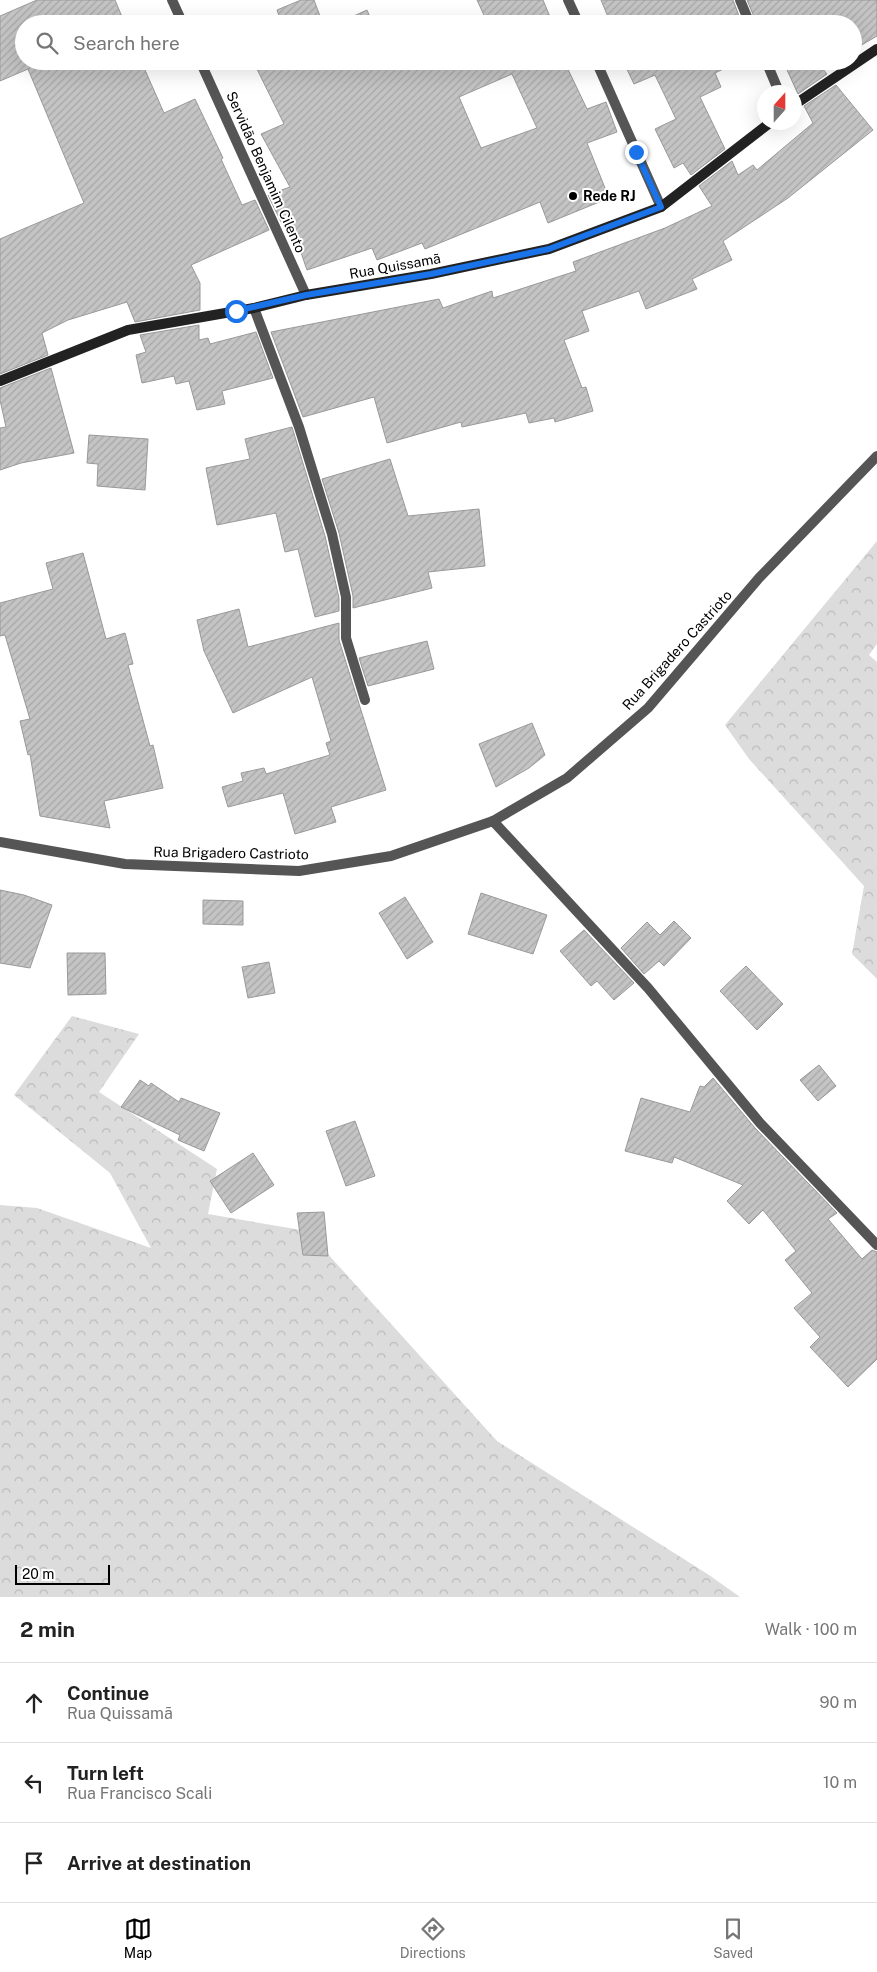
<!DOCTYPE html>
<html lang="en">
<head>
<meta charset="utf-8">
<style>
  :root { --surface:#fff; --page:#f6f6f6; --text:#222; --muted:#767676; --line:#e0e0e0; --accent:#000 }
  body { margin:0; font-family:"Public Sans",sans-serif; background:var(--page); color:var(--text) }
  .compass { position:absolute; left:757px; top:85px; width:45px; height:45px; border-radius:50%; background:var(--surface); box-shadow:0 5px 20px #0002; rotate:21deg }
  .scale { position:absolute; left:15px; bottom:12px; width:95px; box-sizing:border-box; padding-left:5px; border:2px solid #000; border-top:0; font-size:14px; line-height:18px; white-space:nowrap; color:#000; -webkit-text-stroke:4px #fff; paint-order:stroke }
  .stop { position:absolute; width:15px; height:15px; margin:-11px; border:4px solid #1a73e8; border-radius:50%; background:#fff }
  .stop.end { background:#1a73e8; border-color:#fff; box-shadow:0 1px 5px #0008 }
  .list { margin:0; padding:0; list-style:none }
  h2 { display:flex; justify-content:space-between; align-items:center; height:65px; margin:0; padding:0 20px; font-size:21px }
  h2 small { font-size:16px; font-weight:400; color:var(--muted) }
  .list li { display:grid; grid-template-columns:32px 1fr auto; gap:15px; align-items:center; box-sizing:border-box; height:80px; padding:0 20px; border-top:1px solid var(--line) }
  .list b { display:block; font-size:19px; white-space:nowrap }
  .list p { margin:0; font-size:16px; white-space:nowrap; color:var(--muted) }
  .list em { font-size:16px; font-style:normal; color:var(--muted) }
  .icon { flex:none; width:28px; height:28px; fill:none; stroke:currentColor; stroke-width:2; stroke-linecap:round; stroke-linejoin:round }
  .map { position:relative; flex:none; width:877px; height:1597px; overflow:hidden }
  .search { position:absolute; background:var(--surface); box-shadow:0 5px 20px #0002; left:15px; right:15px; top:15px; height:55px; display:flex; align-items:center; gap:12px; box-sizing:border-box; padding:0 18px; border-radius:28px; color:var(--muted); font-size:19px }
  .sheet { height:305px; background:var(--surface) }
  nav { display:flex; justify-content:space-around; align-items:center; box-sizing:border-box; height:70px; border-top:1px solid var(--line); background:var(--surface); font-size:14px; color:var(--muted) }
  nav a { display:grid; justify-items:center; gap:2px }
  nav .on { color:var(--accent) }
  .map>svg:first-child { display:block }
  .forest { fill:url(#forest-crowns) }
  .building { fill:url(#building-hatch); stroke:#999; fill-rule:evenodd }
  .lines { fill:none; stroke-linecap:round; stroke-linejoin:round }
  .lane { stroke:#555; stroke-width:10 }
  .street { stroke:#555; stroke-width:10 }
  .secondary { stroke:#222; stroke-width:10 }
  .route { stroke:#1a73e8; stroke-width:6 }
  .poi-dot { fill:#000; stroke:#fff; stroke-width:2 }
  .labels { text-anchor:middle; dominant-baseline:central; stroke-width:4; stroke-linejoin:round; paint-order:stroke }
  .street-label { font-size:14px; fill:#000; stroke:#fff }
  .poi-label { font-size:14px; font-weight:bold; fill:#000; stroke:#fff; text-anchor:start }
</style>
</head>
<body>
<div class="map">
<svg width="877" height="1597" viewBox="0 0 877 1597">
  <defs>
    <pattern id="forest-crowns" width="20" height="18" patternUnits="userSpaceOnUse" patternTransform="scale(1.25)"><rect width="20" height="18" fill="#dcdcdc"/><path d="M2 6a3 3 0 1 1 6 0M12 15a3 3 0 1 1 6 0" fill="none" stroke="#bbb"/></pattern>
    <pattern id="building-hatch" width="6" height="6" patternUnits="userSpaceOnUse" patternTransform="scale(1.25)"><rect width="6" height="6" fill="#c4c4c4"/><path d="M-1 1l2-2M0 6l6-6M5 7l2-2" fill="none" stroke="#a7a7a7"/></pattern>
  </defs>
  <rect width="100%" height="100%" fill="#fff"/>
  <path class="forest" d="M 877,541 L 877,644 L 869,655 L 877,662 L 877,979 L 852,954 L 864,886 L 749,759 L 725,725 Z
    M 72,1016 L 139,1034 L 99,1092 L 217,1169 L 208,1214 L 307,1231 L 497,1441 L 709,1575 L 740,1597 L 0,1597 L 0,1205 L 37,1208 L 151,1248 L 110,1173 L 14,1095 Z"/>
  <path class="building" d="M 37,0 L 115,0 L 125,24 L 24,24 L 24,61 L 141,61 L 164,113 L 195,99 L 223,158 L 221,159 L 242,205 L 255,200 L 269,230 L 191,265 L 200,283 L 200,310 L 135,322 L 127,302 L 68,320 L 42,333 L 48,355 L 0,374 L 0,239 L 84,203 L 28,69 L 0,81 L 0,16 Z
    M 301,0 L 314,0 L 323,24 L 282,24 L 277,10 Z
    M 477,0 L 543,0 L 553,24 L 488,24 Z
    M 601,0 L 733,0 L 742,24 L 611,24 Z
    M 747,0 L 877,0 L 877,36 L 853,50 L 853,24 L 757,24 Z
    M 367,10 L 373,24 L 336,24 Z
    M 253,61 L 564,61 L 587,109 L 606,102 L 617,132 L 587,143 L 609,198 L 548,223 L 540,202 L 425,249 L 422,243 L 377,260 L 372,248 L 307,270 L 290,221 L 282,224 L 268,195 L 290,187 L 261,134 L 284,124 ZM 512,74 L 537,128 L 481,148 L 459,97 Z
    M 623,61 L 740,61 L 715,73 L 721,87 L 700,97 L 725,149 L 691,175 L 683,163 L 674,168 L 655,129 L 676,119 L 655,75 L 634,84 Z
    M 783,61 L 833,61 L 822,68 L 827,74 L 798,94 Z
    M 836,85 L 873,130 L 788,198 L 723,241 L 732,260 L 692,279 L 697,289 L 646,309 L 639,291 L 582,311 L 589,331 L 564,340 L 582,388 L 586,387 L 593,411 L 555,422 L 554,418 L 529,423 L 526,413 L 462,427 L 461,422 L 387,443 L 374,397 L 303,417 L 271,332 L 439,299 L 443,308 L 492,291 L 493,298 L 576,271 L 573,262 L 665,228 L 712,206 L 699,186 L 732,161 L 738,175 L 753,165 L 757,170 L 813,123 L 804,106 Z
    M 199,325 L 199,340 L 208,338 L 210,344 L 256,332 L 273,378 L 222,391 L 225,404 L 197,410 L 189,381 L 176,384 L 174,376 L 142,383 L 136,355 L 146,352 L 140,335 Z
    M 51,368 L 74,453 L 21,463 L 0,470 L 0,428 L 6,427 L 0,400 L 0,388 Z
    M 292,427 L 325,536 L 339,598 L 339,611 L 315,617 L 298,549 L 285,552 L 276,513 L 217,525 L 206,468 L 250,459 L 245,439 Z
    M 89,435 L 148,439 L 145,490 L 97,486 L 98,464 L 87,463 Z
    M 390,459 L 408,516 L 479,509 L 485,566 L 428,572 L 432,588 L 353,608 L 353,596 L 339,533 L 322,479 Z
    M 83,553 L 106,639 L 125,633 L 133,664 L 128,665 L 150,746 L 153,745 L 163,788 L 104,801 L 110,828 L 40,816 L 30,754 L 28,755 L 20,721 L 30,719 L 5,635 L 0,636 L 0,603 L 53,589 L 46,563 Z
    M 239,609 L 248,647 L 339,623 L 339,640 L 386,790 L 331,807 L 336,822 L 295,834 L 283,793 L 228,807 L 222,787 L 243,781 L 241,773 L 264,768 L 266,774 L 330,755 L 326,743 L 331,741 L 312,677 L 233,713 L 204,651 L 197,620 Z
    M 427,641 L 434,669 L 368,686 L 359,658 Z
    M 532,723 L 545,755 L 529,768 L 496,787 L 479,744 Z
    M 0,890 L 24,895 L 52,905 L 30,968 L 0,963 Z
    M 481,893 L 547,915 L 533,954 L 468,934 Z
    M 405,897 L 433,942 L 407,959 L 379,913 Z
    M 203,900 L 243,901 L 243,925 L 203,924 Z
    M 674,921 L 691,938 L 664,966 L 659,961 L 644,974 L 621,948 L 647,922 L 660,935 Z
    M 584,930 L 634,983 L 614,1000 L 597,981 L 591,986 L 560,951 Z
    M 67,953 L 105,953 L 106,994 L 68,995 Z
    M 269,962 L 275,993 L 248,998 L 242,967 Z
    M 746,966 L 783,1004 L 757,1030 L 720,991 Z
    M 819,1065 L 836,1086 L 818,1101 L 800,1080 Z
    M 713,1078 L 755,1128 L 837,1213 L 828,1219 L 862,1259 L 872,1250 L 877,1252 L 877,1359 L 848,1387 L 810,1347 L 820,1337 L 794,1308 L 812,1293 L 785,1260 L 796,1251 L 763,1210 L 749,1224 L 727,1201 L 743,1185 L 674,1157 L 672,1163 L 625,1151 L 641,1098 L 690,1112 L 700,1086 L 704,1087 Z
    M 140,1080 L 149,1086 L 151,1083 L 179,1102 L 181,1098 L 220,1113 L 204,1151 L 178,1140 L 180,1135 L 121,1107 Z
    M 355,1121 L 375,1176 L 346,1186 L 326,1131 Z
    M 253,1153 L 274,1185 L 231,1213 L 210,1181 Z
    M 324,1212 L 328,1256 L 303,1255 L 297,1213 Z"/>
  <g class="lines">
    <path class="lane" d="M 172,0 L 183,24
      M 200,61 L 306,295
      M 254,308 L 299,427 L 332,534 L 346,597 L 346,638 L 365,700
      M 493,821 L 648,988 L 760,1123 L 877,1245"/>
    <path class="street" d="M 568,0 L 579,24
      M 740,0 L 750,24
      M 596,61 L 661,207
      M 766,61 L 779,92
      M 0,842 L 125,864 L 299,871 L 391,856 L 493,821 L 567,778 L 648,708 L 759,578 L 877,456"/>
    <path class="secondary" d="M 794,105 L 877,49
      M 0,381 L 128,330 L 254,308 L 306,295 L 431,274 L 549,249 L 661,207 L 771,122"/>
  </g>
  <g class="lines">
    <path class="route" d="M 236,311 L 306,295 L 431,274 L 549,249 L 661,207 L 636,152"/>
  </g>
  <circle class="poi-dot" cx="573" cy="196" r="5"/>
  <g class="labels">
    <g class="street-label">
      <text transform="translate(266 172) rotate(66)">Servidão Benjamim Cilento</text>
      <text transform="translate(395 266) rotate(-10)">Rua Quissamã</text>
      <text transform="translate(677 650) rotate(-48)">Rua Brigadero Castrioto</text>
      <text transform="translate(231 853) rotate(1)">Rua Brigadero Castrioto</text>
    </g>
    <g class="poi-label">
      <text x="583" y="196">Rede RJ</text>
    </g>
  </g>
</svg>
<svg class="compass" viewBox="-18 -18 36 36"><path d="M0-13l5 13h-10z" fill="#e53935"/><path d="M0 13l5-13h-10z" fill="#767676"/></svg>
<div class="scale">20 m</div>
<div class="stop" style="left:236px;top:311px"></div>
<div class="stop end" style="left:636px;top:152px"></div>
<div class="search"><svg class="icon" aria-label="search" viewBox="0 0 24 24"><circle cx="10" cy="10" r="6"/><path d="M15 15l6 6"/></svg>Search here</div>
</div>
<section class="sheet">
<h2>2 min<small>Walk · 100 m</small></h2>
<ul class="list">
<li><svg class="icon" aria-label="ahead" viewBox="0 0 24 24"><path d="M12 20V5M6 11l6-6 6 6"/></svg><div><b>Continue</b><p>Rua Quissamã</p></div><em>90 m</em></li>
<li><svg class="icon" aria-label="left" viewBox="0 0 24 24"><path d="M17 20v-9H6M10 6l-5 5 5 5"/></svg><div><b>Turn left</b><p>Rua Francisco Scali</p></div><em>10 m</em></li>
<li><svg class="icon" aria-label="arrive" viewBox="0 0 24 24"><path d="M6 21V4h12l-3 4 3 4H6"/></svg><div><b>Arrive at destination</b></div></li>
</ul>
</section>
<nav>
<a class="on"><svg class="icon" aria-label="map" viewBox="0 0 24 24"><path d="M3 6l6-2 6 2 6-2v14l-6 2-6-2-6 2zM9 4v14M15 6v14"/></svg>Map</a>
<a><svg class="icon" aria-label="directions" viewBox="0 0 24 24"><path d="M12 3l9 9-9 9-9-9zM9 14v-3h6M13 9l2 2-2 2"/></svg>Directions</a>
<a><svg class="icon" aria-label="saved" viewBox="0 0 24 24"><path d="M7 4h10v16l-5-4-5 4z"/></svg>Saved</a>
</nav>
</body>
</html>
